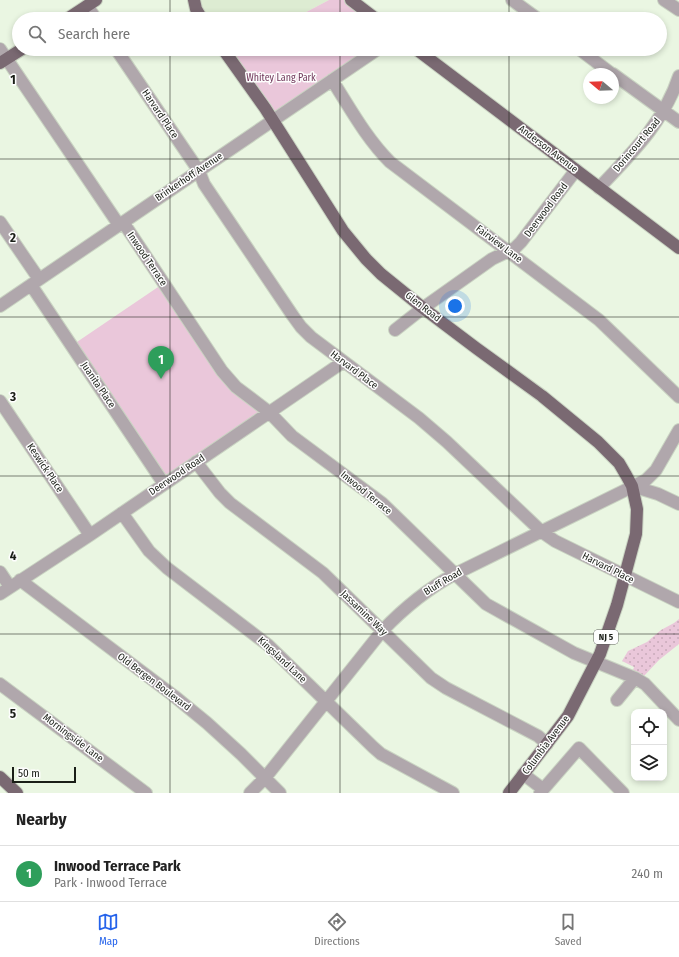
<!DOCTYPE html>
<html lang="en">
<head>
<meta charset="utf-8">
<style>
  :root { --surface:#fff; --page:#f6f6f6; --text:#222; --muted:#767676; --line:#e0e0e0; --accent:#2563eb }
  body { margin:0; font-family:"Fira Sans Condensed",sans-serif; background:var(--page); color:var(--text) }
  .controls { position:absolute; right:12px; bottom:12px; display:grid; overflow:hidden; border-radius:8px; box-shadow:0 2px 6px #0003 }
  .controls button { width:36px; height:36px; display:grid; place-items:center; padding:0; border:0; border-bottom:1px solid var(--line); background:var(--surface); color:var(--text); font:20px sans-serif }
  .compass { position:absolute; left:583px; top:68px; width:36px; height:36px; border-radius:50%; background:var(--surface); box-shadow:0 2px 6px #0003; rotate:289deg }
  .scale { position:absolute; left:12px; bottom:10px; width:64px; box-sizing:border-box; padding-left:4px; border:2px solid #1a1e17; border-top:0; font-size:11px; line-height:14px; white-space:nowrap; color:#1a1e17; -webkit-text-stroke:3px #fefefe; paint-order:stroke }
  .you { position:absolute; left:455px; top:306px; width:14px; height:14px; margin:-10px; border:3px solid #fff; border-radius:50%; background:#1a73e8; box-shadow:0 0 0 6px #1a73e833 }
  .badge { display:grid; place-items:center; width:26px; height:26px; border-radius:50%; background:var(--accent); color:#fff; font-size:13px; font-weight:700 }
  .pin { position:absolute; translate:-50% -33px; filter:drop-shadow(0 1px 2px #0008) }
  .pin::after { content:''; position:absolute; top:21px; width:14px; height:12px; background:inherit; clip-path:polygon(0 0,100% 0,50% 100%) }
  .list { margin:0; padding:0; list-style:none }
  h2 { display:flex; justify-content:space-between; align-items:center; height:52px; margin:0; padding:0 16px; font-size:17px }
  h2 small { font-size:13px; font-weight:400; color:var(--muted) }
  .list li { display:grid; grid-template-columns:26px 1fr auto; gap:12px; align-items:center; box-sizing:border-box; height:56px; padding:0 16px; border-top:1px solid var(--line) }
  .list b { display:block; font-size:15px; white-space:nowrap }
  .list p { margin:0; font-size:13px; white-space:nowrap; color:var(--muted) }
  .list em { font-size:13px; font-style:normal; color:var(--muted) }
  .icon { flex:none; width:22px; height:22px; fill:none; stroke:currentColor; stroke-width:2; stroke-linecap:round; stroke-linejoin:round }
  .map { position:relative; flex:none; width:679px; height:793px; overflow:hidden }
  .search { position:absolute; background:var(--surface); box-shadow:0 2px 6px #0003; left:12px; right:12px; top:12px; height:44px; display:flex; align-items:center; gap:10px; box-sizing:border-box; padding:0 14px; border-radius:22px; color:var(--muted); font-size:15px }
  .sheet { height:108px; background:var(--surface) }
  nav { display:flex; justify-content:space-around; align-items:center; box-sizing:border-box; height:56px; border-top:1px solid var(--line); background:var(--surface); font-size:11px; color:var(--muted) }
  nav a { display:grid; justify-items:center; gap:2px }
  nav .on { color:var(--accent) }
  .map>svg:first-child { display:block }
  .built { fill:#ddecd2 }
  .grass { fill:url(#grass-dots) }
  .green { fill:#eac7da }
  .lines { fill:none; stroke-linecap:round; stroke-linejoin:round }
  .minor-casing { stroke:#c9d3c2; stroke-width:14 }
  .major-casing { stroke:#c9d3c2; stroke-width:14 }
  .minor { stroke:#b0a7ac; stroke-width:12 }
  .major { stroke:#7a6972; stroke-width:12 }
  .grid { fill:none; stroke:#1a1e17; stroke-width:1; stroke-opacity:0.55 }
  .labels { text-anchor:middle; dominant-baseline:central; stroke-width:3; stroke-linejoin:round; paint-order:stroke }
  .shield { fill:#fefefe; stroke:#5e615c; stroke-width:1 }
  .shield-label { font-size:9px; font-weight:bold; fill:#1a1e17 }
  .park-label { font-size:10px; fill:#70375a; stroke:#fefefe }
  .street-label { font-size:10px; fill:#1a1e17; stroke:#fefefe }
  .grid-label { font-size:13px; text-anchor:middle; font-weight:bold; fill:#1a1e17; stroke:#fefefe; stroke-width:3; stroke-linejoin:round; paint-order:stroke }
</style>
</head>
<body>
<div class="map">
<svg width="679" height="793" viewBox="0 0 679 793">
  <defs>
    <pattern id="grass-dots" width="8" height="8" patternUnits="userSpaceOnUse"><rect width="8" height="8" fill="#eac7da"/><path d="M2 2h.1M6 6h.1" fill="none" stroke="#c8aaba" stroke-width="1.8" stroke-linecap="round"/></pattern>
  </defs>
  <rect width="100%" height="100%" fill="#eaf6e2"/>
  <path class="built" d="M 194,0 L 329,0 L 293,19 L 202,19 Z"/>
  <path class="grass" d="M 679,619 L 679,644 L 659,660 L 644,676 L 632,673 L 634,667 L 622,661 L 628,651 L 647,642 L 661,630 L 674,623 Z"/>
  <path class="green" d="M 329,0 L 351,0 L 376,19 L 293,19 Z
    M 244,49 L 378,49 L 272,120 L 230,58 Z
    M 164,283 L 222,371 L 269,412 L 164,484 L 71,346 Z"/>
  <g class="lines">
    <defs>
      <path id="minor" d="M 512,0 L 538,19
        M 664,0 L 679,10
        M 87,6 L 96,19
        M 0,49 L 119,225
        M 116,49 L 199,171 L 204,184 L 293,316 L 301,327 L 311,337 L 419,418 L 447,442 L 542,532 L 555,541 L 679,602
        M 579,49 L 612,74
        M 613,74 L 679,122
        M 332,80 C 350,108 366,138 390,162 L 599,320 L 679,397
        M 599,188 C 632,153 664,122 679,76
        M 0,222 L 39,279
        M 123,222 L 222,371 L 236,387 L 269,412 L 292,436 L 382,503 L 486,604 L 574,653 L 635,678 L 645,684 L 679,720
        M 31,285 L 164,484
        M 0,306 L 378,49
        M 395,330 L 423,308 L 492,259 L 515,248 L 521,242 L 576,170
        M 0,401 L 90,535
        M 196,462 L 220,493 L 230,503 L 323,573 L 431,678 L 446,688 L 538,736 L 547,744
        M 632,486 L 658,494 L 679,504
        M 122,513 L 149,551 L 167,568 L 268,645 L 373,747 L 381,754 L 453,793
        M 0,572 L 10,587
        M 20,580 L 174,696 L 207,723 L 241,754 L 280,793
        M 0,594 L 90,535 L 343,362
        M 0,684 L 146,793
        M 617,700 L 635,678
        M 523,774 L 543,789
        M 250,793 L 265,778 L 382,631 C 404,608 427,589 455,574 L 646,480 L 656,470 L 679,430
        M 540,793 L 579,748 L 623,793"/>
      <path id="major" d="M 194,0 L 196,9 L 202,19
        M 351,0 L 376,19
        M 67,19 L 96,0
        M 223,49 L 265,108 L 343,231 L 366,259 L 381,274 L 423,308 L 476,348 L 542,396 L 598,442 L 619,463 L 626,475 L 632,486 L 637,509 L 636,534 L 617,605 L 600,654 L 568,716 L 509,793
        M 416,49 L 679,248
        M 0,63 L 22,49
        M 0,777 L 17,793"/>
    </defs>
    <use href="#minor" class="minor-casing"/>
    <use href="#major" class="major-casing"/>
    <use href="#minor" class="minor"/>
    <use href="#major" class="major"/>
  </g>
  <path class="grid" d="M 170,0 L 170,19M 340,0 L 340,19M 509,0 L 509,19M 170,49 L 170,793M 340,49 L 340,793M 509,49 L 509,793M 0,159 L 679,159M 0,317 L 679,317M 0,476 L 679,476M 0,634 L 679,634"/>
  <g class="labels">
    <rect class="shield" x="594" y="630" width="24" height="14" rx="3"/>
    <g class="shield-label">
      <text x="606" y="637">NJ 5</text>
    </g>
    <g class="park-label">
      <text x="281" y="78">Whitey Lang Park</text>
    </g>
    <g class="street-label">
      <text transform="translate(160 114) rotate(56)">Harvard Place</text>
      <text transform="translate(637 145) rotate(-50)">Dorincourt Road</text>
      <text transform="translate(548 149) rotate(37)">Anderson Avenue</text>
      <text transform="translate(189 177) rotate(-34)">Brinkerhoff Avenue</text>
      <text transform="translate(546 210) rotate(-53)">Deerwood Road</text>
      <text transform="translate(499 244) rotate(37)">Fairview Lane</text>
      <text transform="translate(147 259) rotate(56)">Inwood Terrace</text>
      <text transform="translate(423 307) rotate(38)">Glen Road</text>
      <text transform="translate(354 370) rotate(37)">Harvard Place</text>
      <text transform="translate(98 385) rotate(56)">Juanita Place</text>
      <text transform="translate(45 468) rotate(56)">Keswick Place</text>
      <text transform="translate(177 475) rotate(-34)">Deerwood Road</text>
      <text transform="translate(366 493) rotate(39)">Inwood Terrace</text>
      <text transform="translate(608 568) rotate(27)">Harvard Place</text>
      <text transform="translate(443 582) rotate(-31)">Bluff Road</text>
      <text transform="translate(364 613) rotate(44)">Jassamine Way</text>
      <text transform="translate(282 660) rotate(43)">Kingsland Lane</text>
      <text transform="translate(154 682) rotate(37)">Old Bergen Boulevard</text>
      <text transform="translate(73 738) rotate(37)">Morningside Lane</text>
      <text transform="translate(546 745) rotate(-53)">Columbia Avenue</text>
    </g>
  </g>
  <g class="grid-label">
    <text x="13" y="84">1</text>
    <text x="13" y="242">2</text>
    <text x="13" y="401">3</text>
    <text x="13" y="560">4</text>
    <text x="13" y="718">5</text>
  </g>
</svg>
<div class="controls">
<button><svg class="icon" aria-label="locate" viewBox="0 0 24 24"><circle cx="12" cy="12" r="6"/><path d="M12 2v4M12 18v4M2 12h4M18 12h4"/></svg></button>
<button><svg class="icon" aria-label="layers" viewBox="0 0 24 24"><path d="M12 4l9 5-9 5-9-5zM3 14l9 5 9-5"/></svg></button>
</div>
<svg class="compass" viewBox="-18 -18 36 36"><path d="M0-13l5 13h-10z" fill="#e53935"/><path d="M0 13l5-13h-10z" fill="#767676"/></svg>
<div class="scale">50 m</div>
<div class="you"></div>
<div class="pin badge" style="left:161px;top:379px;background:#2e9e5b">1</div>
<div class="search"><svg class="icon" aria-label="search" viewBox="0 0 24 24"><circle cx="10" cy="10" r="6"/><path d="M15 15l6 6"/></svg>Search here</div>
</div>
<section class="sheet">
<h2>Nearby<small></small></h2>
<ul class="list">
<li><span class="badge" style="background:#2e9e5b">1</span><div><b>Inwood Terrace Park</b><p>Park · Inwood Terrace</p></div><em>240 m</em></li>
</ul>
</section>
<nav>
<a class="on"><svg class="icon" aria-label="map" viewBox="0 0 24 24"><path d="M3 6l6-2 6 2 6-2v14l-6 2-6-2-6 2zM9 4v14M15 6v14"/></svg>Map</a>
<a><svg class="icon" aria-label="directions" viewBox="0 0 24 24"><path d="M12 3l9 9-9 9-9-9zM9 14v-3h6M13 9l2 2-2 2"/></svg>Directions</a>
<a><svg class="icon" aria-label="saved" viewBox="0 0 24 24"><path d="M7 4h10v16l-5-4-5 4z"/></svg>Saved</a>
</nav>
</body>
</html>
